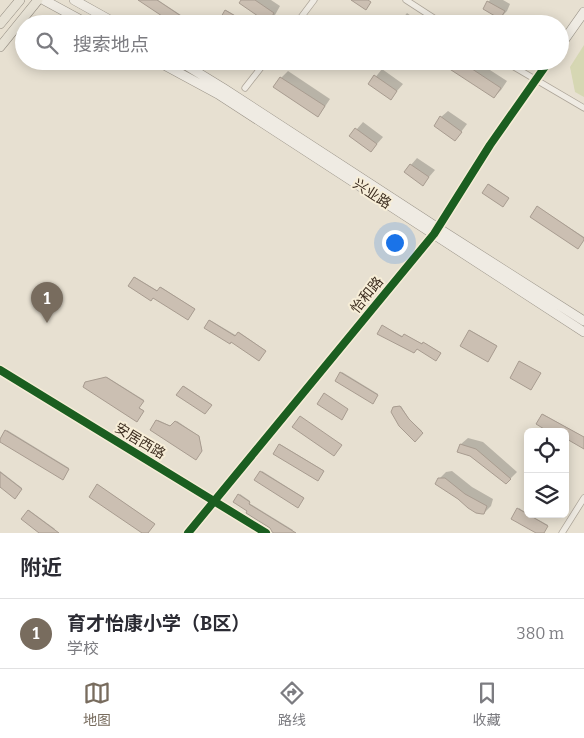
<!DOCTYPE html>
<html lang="zh">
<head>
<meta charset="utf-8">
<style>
  :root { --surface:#fff; --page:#f2f2f3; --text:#2b2b33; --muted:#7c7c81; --line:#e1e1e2; --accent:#786c5e }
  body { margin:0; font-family:Bitter,"Noto Sans SC",serif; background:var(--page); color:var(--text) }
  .controls { position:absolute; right:15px; bottom:15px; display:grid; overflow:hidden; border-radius:8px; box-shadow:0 2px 12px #0003 }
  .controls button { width:45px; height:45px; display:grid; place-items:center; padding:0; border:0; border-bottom:1px solid var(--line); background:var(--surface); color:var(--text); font:25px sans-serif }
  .you { position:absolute; left:394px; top:242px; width:18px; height:18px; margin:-12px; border:4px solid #fff; border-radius:50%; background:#1a73e8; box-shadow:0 0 0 8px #1a73e833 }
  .badge { display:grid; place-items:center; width:32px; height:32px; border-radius:50%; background:var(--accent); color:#fff; font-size:16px; font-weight:700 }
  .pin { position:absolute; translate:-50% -41px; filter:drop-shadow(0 1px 2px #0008) }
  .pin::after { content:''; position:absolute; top:26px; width:18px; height:15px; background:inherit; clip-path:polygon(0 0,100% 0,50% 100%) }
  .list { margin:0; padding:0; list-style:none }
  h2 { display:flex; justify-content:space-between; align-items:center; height:65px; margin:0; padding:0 20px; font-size:21px }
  h2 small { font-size:16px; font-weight:400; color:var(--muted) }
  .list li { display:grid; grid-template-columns:32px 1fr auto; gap:15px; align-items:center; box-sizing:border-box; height:70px; padding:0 20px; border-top:1px solid var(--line) }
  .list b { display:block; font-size:19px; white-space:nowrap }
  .list p { margin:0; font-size:16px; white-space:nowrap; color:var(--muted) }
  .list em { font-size:16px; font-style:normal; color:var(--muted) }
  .icon { flex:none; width:28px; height:28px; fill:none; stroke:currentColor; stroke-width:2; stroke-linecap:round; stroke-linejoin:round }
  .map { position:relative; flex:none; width:584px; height:533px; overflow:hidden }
  .search { position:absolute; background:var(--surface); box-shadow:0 2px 12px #0003; left:15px; right:15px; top:15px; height:55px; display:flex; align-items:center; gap:12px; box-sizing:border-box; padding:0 18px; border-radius:28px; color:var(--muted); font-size:19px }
  .sheet { height:135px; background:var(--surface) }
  nav { display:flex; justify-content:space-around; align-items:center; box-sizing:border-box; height:70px; border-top:1px solid var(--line); background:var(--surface); font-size:14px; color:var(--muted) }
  nav a { display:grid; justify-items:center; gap:2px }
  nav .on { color:var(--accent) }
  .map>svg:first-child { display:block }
  .green { fill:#d6d7b3 }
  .shadow { fill:#0003 }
  .building { fill:#cbbfb2; stroke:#a89c90 }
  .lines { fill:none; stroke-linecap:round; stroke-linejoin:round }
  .street-casing { stroke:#ada599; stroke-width:7 }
  .secondary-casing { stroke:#9c958a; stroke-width:10 }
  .primary-casing { stroke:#928b80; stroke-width:10 }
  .street { stroke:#efebe3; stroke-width:5.5 }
  .secondary { stroke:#efebe3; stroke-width:9 }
  .primary { stroke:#e6e1d4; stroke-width:9 }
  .cycleway-casing { stroke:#f7eed8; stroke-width:11 }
  .cycleway { stroke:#1b5e20; stroke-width:8 }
  .labels { text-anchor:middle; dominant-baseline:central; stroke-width:4; stroke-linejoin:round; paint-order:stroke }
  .street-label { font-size:14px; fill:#3d2e20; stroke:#f7eed8 }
</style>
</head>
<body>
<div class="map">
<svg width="584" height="533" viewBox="0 0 584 533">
  <rect width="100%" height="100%" fill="#e7e0d1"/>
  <path class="green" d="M 584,45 L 584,97 L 575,92 L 570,67 Z"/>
  <path class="shadow" d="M 141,0 L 158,0 L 193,23 L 192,24 Z
    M 243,0 L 271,0 L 280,6 L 275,15 L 268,21 Z
    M 490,0 L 503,0 L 510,4 L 507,11 L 500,18 L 488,2 Z
    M 226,10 L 250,24 L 219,24 Z
    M 407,13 L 422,24 L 398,24 Z
    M 523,15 L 539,24 L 515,24 Z
    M 235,61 L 244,61 L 242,65 Z
    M 450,61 L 476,61 L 507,81 L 501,90 L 494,97 Z
    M 382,69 L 403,84 L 391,98 L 370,84 Z
    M 288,71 L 330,99 L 324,108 L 318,115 L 275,86 L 281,78 Z
    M 448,111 L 467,124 L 455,140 L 441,117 Z
    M 363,122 L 383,137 L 371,151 L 351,136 Z
    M 417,158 L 435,170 L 423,184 L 411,165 Z
    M 489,184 L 508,197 L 502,206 L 483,193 Z
    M 538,207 L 584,237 L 584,238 L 532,217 Z
    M 135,277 L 158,291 L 161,287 L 195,309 L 188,319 L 153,296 L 130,286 Z
    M 210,320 L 237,336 L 239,332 L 265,350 L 259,360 L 231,341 L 206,327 Z
    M 383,326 L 404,337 L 405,335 L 423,344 L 425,343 L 441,353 L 436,360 L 417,347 L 379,333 Z
    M 470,330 L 496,345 L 487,360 L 462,346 Z
    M 342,372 L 378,394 L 373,402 L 341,373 Z
    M 107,377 L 144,400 L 138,407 L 143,410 L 137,420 L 87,382 Z
    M 184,386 L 211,404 L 205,413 L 178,395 Z
    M 395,406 L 401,406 L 409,419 L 422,431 L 415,440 L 394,407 Z
    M 543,414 L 584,437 L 584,448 L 565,432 L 537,423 Z
    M 158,420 L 171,426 L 177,421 L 199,436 L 202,450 L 196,458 L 152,430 Z
    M 7,430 L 69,468 L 63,478 L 1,441 Z
    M 468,438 L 483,442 L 517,472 L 506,483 L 461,444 Z
    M 280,444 L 323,470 L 318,479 L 274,454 Z
    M 0,471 L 22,488 L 15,497 L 0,486 Z
    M 262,471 L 303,497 L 298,506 L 256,480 Z
    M 452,471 L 472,487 L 493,499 L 491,506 L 484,513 L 439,479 L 446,472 Z
    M 98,485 L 154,523 L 147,533 L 144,533 L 90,496 Z
    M 240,494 L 250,501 L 249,503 L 293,530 L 291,533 L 276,533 L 270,527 L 235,501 Z
    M 519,508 L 528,514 L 548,525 L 543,533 L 539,533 L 513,518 Z
    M 29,510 L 55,529 L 53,533 L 41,533 L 22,519 Z"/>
  <path class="building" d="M 138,0 L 157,0 L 193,24 L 174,24 Z
    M 241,0 L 255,0 L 274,13 L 268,23 L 239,3 Z
    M 351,0 L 368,0 L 371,2 L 366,10 Z
    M 487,1 L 505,11 L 500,19 L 483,9 Z
    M 225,10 L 249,24 L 217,24 Z
    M 448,61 L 460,61 L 501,88 L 494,98 L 445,66 Z
    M 374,75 L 397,91 L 391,100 L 368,84 Z
    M 280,77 L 325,106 L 318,117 L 273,87 Z
    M 440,116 L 462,132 L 455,141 L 434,126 Z
    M 355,128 L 377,144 L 371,152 L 349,136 Z
    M 410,164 L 429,177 L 423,186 L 404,172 Z
    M 488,184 L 509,198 L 503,207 L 482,193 Z
    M 537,206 L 584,238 L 584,240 L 578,249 L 530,217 Z
    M 134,277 L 157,291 L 160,287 L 195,309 L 188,320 L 153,298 L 151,301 L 128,286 Z
    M 209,320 L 235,336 L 238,332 L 266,351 L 259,361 L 231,342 L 230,344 L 204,328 Z
    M 382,325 L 402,337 L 404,334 L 422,344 L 423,342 L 441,353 L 436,361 L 417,349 L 414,353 L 377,334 Z
    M 469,330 L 497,346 L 488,362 L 460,346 Z
    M 519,361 L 541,373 L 531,390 L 510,378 Z
    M 340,372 L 378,395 L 373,404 L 335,381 Z
    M 106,377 L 144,401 L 139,408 L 144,411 L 137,422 L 83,387 L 85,382 Z
    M 183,386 L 212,405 L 205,414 L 176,395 Z
    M 324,393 L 348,409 L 342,420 L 317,404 Z
    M 400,406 L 409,419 L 423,433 L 415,442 L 399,426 L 391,412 L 393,407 Z
    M 542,414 L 584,437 L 584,449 L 565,438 L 565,432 L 554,432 L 550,430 L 549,432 L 536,424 Z
    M 300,416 L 342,445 L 334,456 L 292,427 Z
    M 156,420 L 170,426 L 175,421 L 199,436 L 202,451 L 196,460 L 150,430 Z
    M 5,430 L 69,469 L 63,480 L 0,442 L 0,439 Z
    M 279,444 L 324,471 L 318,481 L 273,454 Z
    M 460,444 L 476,449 L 511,479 L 506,484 L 470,456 L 457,452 Z
    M 260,471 L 304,498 L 298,508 L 254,480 Z
    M 0,472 L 22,489 L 15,499 L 0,487 Z
    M 438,478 L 445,478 L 465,494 L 487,506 L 484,514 L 482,514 L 476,513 L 468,508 L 458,499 L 435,484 Z
    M 97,484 L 155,524 L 148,533 L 142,533 L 89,497 Z
    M 238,494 L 250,502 L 249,504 L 296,533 L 274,533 L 272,532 L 270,528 L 246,513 L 247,511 L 233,502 Z
    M 517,508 L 548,526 L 544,533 L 536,533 L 511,519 Z
    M 28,510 L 59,533 L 39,533 L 21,519 Z"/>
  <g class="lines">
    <defs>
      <path id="street" d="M 406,0 L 443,24
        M 296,24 L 314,0
        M 504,61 L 584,108
        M 245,88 L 266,61
        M 562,533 L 584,498"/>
      <path id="secondary" d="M 44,0 L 88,24
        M 74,0 L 117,24
        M 560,46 L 584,12
        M 157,61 L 218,94 L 584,332
        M 179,61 L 223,88 L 438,228 L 584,321
        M 0,370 L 266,533
        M 188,533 L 434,234 L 490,145 L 549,61"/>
      <path id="primary" d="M 0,24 L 20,0
        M 0,47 L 38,0"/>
    </defs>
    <use href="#street" class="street-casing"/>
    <use href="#secondary" class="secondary-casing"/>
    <use href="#primary" class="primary-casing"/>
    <use href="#street" class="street"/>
    <use href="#secondary" class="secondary"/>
    <use href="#primary" class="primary"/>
    <defs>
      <path id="cycleway" d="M 0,370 L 266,533
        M 188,533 L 434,234 L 490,145 L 549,61"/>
    </defs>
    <use href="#cycleway" class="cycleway-casing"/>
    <use href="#cycleway" class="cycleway"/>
  </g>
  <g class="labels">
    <g class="street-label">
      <text transform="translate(372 194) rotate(33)">兴业路</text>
      <text transform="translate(367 295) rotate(-51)">怡和路</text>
      <text transform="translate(140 441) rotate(31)">安居西路</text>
    </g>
  </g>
</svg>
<div class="controls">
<button><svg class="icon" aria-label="locate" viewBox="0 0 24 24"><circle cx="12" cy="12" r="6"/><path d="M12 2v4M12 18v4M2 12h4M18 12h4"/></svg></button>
<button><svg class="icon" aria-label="layers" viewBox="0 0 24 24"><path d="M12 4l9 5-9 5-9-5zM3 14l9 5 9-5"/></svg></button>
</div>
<div class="you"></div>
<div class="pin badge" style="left:47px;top:323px">1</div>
<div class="search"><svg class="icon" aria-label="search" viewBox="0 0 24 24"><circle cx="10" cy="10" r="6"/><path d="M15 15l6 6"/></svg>搜索地点</div>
</div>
<section class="sheet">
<h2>附近<small></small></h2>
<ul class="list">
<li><span class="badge">1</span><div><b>育才怡康小学（B区）</b><p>学校</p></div><em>380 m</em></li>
</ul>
</section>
<nav>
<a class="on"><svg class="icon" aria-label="map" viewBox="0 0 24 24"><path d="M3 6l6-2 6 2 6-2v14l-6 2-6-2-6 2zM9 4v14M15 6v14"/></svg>地图</a>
<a><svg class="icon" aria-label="directions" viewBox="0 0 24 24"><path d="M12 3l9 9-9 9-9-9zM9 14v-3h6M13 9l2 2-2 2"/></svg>路线</a>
<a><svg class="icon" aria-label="saved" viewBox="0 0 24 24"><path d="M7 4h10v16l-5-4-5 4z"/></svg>收藏</a>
</nav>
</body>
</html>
